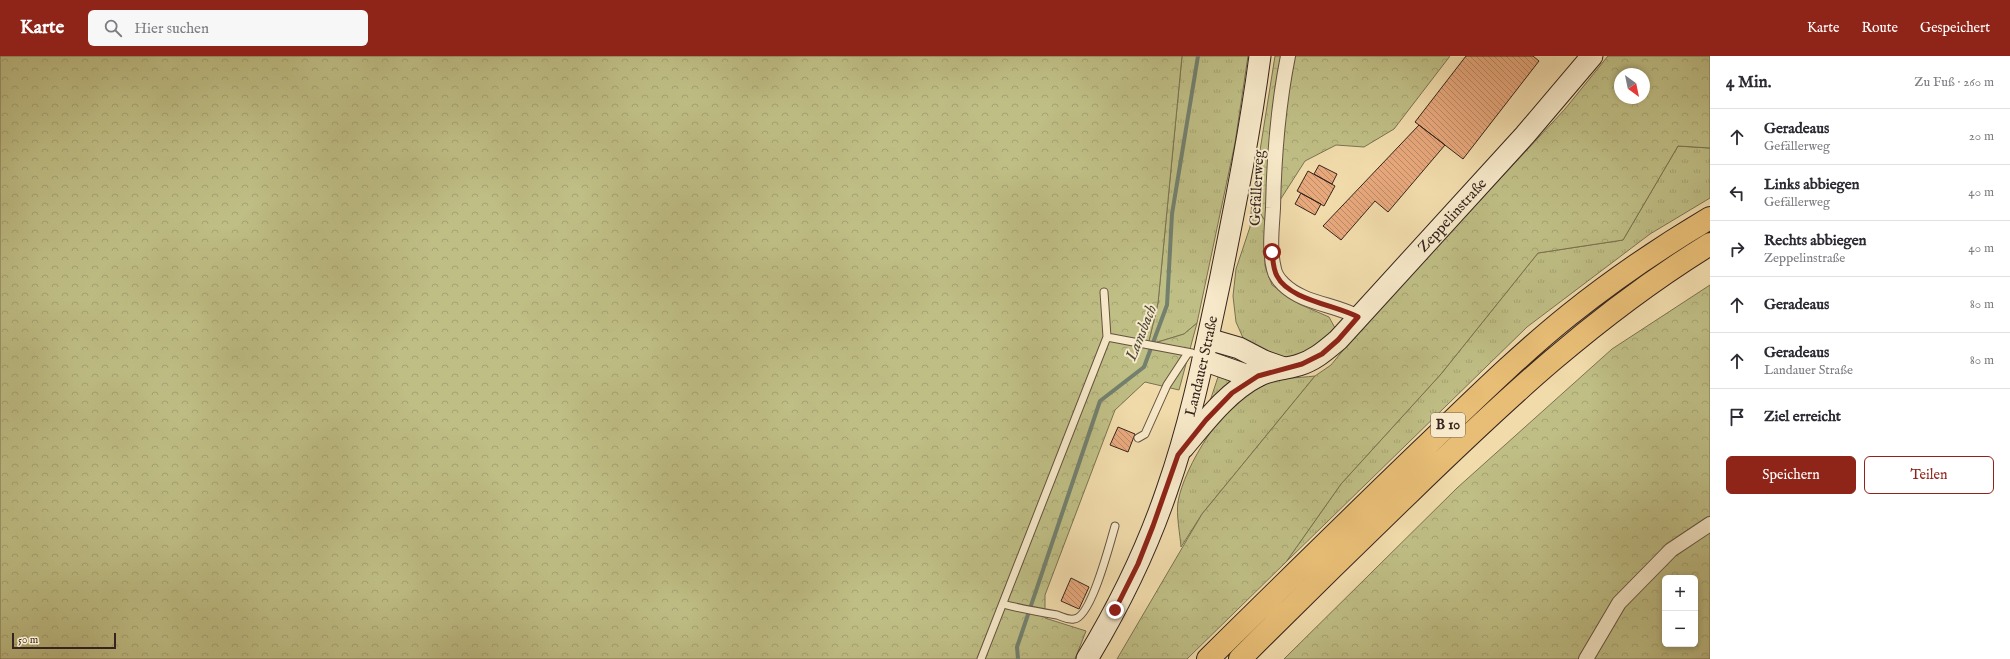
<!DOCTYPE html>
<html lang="de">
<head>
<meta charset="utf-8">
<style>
  :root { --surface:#fff; --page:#f7f7f7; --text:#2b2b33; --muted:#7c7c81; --line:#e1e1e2; --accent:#8f2418 }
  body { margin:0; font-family:"IM FELL English",serif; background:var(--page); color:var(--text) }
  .controls { position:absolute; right:12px; bottom:12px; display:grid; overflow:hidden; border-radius:6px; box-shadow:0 2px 6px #0003 }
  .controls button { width:36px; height:36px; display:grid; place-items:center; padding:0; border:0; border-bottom:1px solid var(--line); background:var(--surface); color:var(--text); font:20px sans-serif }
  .compass { position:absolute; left:1614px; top:12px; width:36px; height:36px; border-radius:50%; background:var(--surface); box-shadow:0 2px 6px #0003; rotate:147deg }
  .scale { position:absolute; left:12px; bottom:10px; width:104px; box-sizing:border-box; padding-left:4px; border:2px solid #36251e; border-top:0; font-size:11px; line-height:14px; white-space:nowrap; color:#36251e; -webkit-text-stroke:3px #f6e8c8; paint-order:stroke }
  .stop { position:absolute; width:12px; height:12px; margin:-9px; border:3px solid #8f2418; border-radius:50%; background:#fff }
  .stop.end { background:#8f2418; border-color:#fff; box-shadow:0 1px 4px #0008 }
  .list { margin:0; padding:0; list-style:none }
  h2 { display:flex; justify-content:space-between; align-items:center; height:52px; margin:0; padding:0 16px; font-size:17px }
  h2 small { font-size:13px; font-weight:400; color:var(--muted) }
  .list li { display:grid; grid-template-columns:26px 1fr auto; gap:12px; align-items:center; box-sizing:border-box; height:56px; padding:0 16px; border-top:1px solid var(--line) }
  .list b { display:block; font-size:15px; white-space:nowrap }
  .list p { margin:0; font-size:13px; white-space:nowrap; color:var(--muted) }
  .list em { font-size:13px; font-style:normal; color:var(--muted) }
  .actions { display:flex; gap:8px; padding:12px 16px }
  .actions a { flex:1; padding:9px 0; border:1px solid var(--accent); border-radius:6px; text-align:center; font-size:14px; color:var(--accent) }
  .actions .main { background:var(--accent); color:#fff }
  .icon { flex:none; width:22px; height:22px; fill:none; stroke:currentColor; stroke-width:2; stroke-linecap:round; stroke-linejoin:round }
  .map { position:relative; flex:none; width:1710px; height:603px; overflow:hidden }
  header { display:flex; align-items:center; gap:24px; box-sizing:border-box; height:56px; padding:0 20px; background:var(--accent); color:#fff }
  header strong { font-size:19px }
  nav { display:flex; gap:22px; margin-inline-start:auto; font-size:14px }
  .search { width:280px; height:36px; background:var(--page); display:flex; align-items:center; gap:10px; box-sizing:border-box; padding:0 14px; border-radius:6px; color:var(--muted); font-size:15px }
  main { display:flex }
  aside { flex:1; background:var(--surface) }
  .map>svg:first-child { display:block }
  .grass { fill:url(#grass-tufts); stroke:#7a7252 }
  .forest { fill:url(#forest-crowns); stroke:#7a7252; fill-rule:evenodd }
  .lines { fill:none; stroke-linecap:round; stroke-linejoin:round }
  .stream { stroke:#73806e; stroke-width:4 }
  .building { fill:url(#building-back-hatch); stroke:#36251e }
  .lane-casing { stroke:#655241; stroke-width:9 }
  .street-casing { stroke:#655241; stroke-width:16 }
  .secondary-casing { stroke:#36251e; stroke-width:23 }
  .highway-casing { stroke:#36251e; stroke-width:24 }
  .lane { stroke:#f6e8c8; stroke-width:7 }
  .street { stroke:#f6e8c8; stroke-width:14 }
  .secondary { stroke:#f6e8c8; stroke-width:21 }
  .highway { stroke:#e8be76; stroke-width:22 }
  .route { stroke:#8f2418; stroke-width:5 }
  .labels { text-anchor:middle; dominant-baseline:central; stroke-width:4; stroke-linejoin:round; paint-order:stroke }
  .shield { fill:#f6e8c8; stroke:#706051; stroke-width:1 }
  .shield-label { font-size:14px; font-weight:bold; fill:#36251e }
  .street-label { font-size:15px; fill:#36251e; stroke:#f6e8c8 }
  .water-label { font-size:16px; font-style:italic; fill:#504b3f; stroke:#f6e8c8 }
</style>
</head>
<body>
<header>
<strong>Karte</strong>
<div class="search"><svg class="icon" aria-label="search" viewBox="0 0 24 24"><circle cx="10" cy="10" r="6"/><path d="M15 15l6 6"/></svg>Hier suchen</div>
<nav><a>Karte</a><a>Route</a><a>Gespeichert</a></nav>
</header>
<main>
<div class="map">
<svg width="1710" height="603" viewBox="0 0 1710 603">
  <defs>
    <pattern id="grass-tufts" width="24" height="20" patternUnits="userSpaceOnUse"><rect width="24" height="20" fill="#bfbe85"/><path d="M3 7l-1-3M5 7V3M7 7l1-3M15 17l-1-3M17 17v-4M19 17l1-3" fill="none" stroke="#a5a372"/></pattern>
    <pattern id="forest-crowns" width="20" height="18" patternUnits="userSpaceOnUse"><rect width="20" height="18" fill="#bfbe85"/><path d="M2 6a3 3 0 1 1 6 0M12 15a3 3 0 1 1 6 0" fill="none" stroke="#a5a372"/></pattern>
    <pattern id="building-back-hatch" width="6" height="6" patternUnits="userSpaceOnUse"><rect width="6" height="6" fill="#e7a87c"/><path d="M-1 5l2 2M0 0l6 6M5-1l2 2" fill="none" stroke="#bc8965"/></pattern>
  </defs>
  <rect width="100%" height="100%" fill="#f1dbab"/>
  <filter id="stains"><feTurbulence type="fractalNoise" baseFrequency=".005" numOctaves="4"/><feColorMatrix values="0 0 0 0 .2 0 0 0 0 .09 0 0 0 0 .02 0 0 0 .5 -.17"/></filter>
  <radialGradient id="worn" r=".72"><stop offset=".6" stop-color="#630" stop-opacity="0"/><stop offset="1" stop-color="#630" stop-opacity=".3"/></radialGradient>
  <path class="grass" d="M 1182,0 L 1248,0 L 1235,87 L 1197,267 L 1184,278 L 1148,289 L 1158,247 Z
    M 1678,90 L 1710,92 L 1710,142 L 1650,178 L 1527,271 L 1286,506 L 1341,428 L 1441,318 L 1538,197 L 1623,184 Z
    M 1252,145 L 1266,166 L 1265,210 L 1272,229 L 1299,248 L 1329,261 L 1335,272 L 1311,294 L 1295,301 L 1271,302 L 1244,284 L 1236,266 L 1233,240 L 1236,213 L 1250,171 Z
    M 1219,318 L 1235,323 L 1210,345 Z
    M 1315,320 L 1202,458 L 1181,491 C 1180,478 1176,458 1178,446 C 1184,410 1225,346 1257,329 C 1271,322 1299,322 1315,320 Z"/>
  <path class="forest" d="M 0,0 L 1182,0 L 1158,247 L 1148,289 L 1184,278 L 1197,267 L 1179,334 L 1145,326 L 1115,354 L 1045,539 L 1045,562 L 1086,575 L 1075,603 L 0,603 Z
    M 1275,0 L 1450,0 L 1394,73 L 1364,91 L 1336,89 L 1305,105 L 1266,166 L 1252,145 Z
    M 1608,0 L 1710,0 L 1710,92 L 1678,90 L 1623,184 L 1538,197 L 1441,318 L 1341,428 L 1286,506 L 1187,603 L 1117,603 L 1202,458 L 1315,320 L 1331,309 L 1358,276 L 1565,53 ZM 1620,18 L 1644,18 L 1644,42 L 1620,42 Z
    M 1710,229 L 1710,603 L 1284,603 L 1457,432 L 1612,293 ZM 1665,522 L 1695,522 L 1695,588 L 1665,588 Z"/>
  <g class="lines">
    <path class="stream" d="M 1018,603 L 1017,591 L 1100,345 L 1144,311 L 1167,249 L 1172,158 L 1198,0"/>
  </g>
  <path class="building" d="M 1466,0 L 1533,0 L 1539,5 L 1463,103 L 1415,66 Z
    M 1419,69 L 1445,89 L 1388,156 L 1375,145 L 1341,184 L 1323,170 Z
    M 1319,109 L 1337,118 L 1332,128 L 1314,118 Z
    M 1308,115 L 1335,130 L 1324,150 L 1297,135 Z
    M 1301,137 L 1321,148 L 1315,159 L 1295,148 Z
    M 1118,371 L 1135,378 L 1128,396 L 1110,389 Z
    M 1071,522 L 1089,531 L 1079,553 L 1061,545 Z"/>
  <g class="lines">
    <defs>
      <path id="lane" d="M 1107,281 L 1192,297
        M 1138,382 L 1145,378 L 1167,329 L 1188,297
        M 1003,548 C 1021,553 1039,556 1057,559 C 1063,561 1067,564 1074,563 C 1091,562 1110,487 1115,470
        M 981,603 L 1107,281 L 1104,236"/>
      <path id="street" d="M 1288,0 C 1278,50 1274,100 1273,152 C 1272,171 1269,193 1274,213 C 1275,219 1279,224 1283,228 C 1303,248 1335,248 1358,261
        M 1586,603 L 1619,547 L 1671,494 L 1710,468"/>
      <g id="secondary">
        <path d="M 1208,283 L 1239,292 L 1264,305 L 1284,312"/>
        <path d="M 1203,304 L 1243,318 L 1258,320"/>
        <path id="s1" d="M 1183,392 C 1205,366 1227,336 1258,320 C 1271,313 1286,313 1299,309 C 1315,304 1326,294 1338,284 L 1525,79 L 1592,0"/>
        <path id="s2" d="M 1087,603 C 1119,550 1147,493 1167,434 C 1191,366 1205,295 1220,225 C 1235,150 1250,76 1260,0"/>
      </g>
      <path id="highway" d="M 1208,603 C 1280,532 1352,461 1425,391 C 1472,346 1518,300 1569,259 C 1614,223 1661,191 1710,162
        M 1240,603 C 1296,547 1352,492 1409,437 C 1505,344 1595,259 1710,188"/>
    </defs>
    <use href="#lane" class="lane-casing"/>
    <use href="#street" class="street-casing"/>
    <use href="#secondary" class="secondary-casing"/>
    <use href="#highway" class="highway-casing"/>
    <use href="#lane" class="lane"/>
    <use href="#street" class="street"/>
    <use href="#secondary" class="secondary"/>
    <use href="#highway" class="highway"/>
  </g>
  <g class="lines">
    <path class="route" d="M 1115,554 L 1138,508 L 1153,470 L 1178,399 L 1206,364 L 1232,337 L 1258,320 L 1302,308 L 1322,298 L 1338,284 L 1358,261 C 1336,249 1289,244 1277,220 C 1273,213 1273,204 1272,196"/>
  </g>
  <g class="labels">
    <rect class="shield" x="1431" y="357" width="34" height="24" rx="3"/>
    <g class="shield-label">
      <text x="1448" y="369">B 10</text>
    </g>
    <g class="street-label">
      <text transform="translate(1257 132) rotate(-87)">Gefällerweg</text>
      <text stroke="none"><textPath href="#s1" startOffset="363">Zeppelinstraße</textPath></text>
      <text stroke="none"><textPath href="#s2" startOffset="316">Landauer Straße</textPath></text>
    </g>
    <g class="water-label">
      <text transform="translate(1142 277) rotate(-68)">Lamsbach</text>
    </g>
  </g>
  <rect width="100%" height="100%" filter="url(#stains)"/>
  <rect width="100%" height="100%" fill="url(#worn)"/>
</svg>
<div class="controls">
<button>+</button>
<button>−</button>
</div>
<svg class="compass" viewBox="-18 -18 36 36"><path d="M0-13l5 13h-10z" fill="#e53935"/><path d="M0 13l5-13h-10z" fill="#7c7c81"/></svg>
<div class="scale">50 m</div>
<div class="stop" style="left:1272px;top:196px"></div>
<div class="stop end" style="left:1115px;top:554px"></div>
</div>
<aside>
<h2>4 Min.<small>Zu Fuß · 260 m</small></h2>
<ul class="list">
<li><svg class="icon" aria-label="ahead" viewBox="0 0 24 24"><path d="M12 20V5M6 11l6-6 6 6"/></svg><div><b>Geradeaus</b><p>Gefällerweg</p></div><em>20 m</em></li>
<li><svg class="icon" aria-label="left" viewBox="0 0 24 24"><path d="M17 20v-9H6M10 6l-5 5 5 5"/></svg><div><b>Links abbiegen</b><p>Gefällerweg</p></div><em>40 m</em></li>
<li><svg class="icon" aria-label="right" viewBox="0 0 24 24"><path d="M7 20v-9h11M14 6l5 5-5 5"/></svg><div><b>Rechts abbiegen</b><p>Zeppelinstraße</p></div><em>40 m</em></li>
<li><svg class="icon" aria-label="ahead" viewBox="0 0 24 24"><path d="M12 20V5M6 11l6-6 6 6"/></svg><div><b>Geradeaus</b></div><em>80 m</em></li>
<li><svg class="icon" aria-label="ahead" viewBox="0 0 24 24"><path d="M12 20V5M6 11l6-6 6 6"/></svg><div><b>Geradeaus</b><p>Landauer Straße</p></div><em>80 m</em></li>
<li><svg class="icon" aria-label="arrive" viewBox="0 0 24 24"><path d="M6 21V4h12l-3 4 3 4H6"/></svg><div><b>Ziel erreicht</b></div></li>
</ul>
<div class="actions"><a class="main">Speichern</a><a>Teilen</a></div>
</aside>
</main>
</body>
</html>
